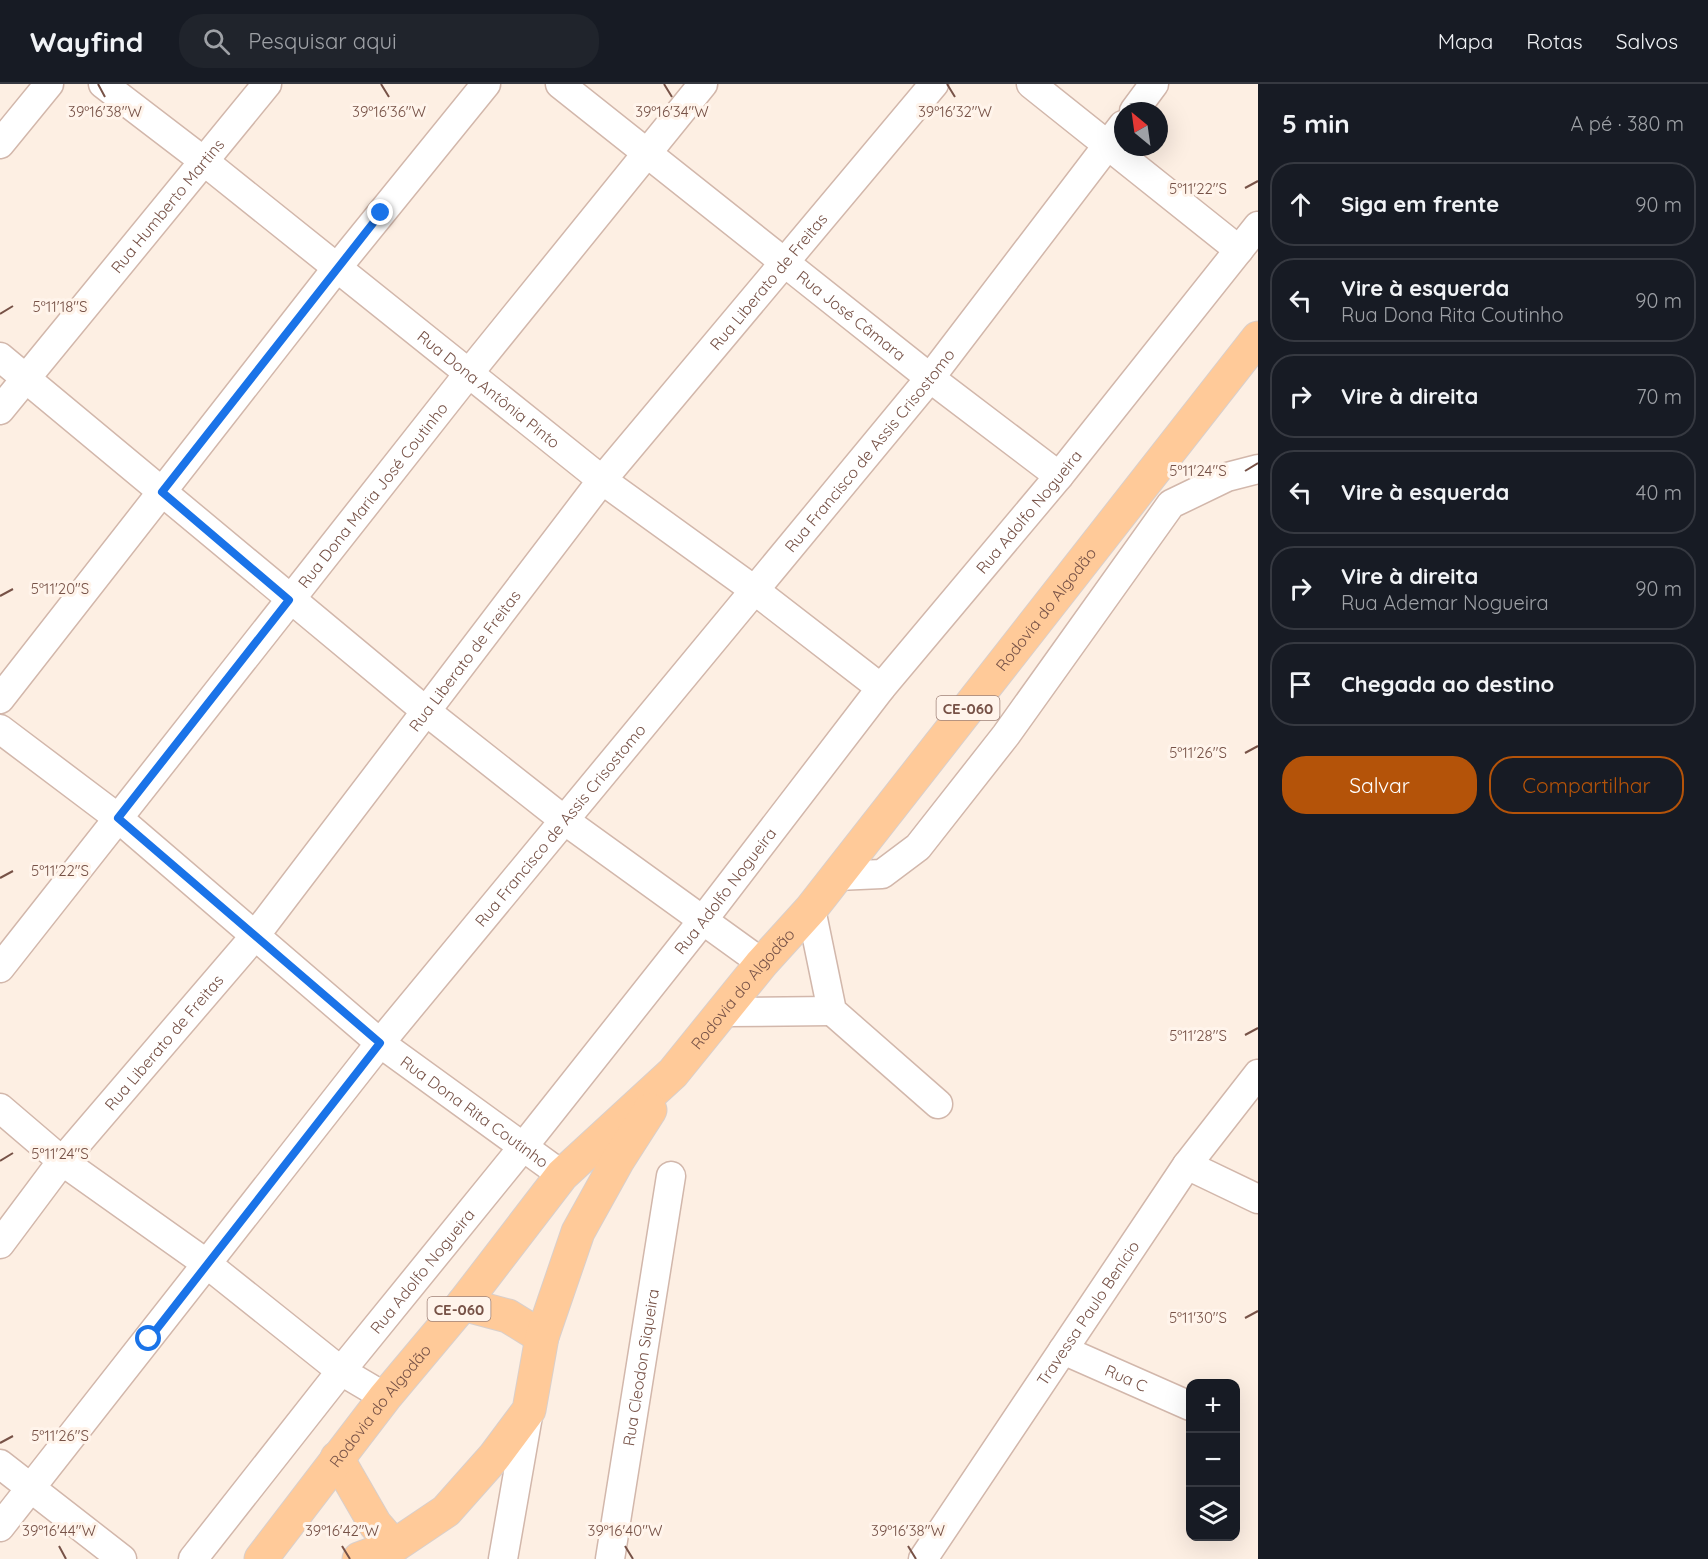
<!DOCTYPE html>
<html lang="pt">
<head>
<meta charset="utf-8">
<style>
  :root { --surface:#171b24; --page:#20242c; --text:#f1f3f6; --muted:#9ea1a6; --line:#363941; --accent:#b45309 }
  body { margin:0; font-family:Quicksand,sans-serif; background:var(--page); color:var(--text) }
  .controls { position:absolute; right:18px; bottom:18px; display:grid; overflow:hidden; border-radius:12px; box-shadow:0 6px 24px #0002 }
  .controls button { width:54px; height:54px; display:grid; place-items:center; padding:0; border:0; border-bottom:2px solid var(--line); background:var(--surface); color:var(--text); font:30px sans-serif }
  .compass { position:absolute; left:1114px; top:18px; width:54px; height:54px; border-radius:50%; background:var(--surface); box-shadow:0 6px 24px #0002; rotate:331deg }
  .stop { position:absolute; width:18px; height:18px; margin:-14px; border:4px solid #1a73e8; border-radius:50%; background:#fff }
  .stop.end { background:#1a73e8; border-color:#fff; box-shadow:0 2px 6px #0008 }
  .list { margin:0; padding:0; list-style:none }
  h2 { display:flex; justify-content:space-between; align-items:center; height:78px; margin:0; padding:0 24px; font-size:26px }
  h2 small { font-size:20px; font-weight:400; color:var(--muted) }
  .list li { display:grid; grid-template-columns:39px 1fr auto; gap:18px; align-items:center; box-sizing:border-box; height:84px; margin:0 12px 12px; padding:0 12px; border:2px solid var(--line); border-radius:24px }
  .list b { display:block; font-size:22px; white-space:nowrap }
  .list p { margin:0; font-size:20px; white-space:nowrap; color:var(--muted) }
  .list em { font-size:20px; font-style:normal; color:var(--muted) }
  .actions { display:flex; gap:12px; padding:18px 24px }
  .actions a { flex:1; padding:14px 0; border:2px solid var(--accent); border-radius:24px; text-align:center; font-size:21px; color:var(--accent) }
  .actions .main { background:var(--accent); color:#fff }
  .icon { flex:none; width:33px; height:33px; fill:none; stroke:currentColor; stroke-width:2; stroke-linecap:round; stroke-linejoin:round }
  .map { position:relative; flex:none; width:1258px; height:1475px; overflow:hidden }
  header { display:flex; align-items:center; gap:36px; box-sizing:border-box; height:84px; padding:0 30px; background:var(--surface); border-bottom:2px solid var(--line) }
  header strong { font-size:28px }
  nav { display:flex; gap:33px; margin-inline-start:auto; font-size:21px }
  .search { width:420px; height:54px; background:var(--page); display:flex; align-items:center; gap:15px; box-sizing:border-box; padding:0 21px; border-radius:24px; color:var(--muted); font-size:22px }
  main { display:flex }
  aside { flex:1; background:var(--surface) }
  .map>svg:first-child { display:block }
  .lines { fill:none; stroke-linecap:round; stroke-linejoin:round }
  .minor-casing { stroke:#d2b7ab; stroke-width:31 }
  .major-casing { stroke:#d9cfcb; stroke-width:35 }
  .minor { stroke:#fff; stroke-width:28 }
  .major { stroke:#ffca99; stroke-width:33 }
  .route { stroke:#1a73e8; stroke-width:8 }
  .ticks { fill:none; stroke:#775247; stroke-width:2 }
  .labels { text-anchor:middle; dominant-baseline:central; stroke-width:6; stroke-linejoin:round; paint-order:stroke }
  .shield { fill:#fff4eb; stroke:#a08378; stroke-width:1.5 }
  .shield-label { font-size:15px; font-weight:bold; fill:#775247 }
  .street-label { font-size:16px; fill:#775247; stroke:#fff4eb }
  .ticks-label { font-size:15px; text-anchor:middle; fill:#775247; stroke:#fff4eb; stroke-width:6; stroke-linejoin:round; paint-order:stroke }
</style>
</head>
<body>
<header>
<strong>Wayfind</strong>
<div class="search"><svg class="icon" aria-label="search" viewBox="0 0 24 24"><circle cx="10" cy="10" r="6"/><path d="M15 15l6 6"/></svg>Pesquisar aqui</div>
<nav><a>Mapa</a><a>Rotas</a><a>Salvos</a></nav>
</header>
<main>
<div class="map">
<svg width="1258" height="1475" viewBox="0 0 1258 1475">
  <rect width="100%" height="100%" fill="#fdefe3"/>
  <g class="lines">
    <defs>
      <g id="minor">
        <path id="s1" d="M 103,0 L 205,78 L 602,396 L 753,505 L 881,604"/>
        <path id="s2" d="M 560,0 L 930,294 L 1059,392"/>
        <path d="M 1031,0 L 1239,166"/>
        <path d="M 1134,27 L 1154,0"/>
        <path d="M 0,60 L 49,0"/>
        <path d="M 0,273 L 427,628 L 564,736 L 762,879"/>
        <path id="s3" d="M 0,326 L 267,0"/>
        <path d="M 0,615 L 336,185 L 486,0"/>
        <path id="s4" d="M 0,645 L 118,734 L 380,959 L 562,1091"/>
        <path d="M 837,792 L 882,790 L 918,763 L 1006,651 L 1171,420 L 1227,393 L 1258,385"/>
        <path d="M 811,825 L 832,927 L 938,1020"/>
        <path id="s5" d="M 0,884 L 469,289 L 703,0"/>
        <path d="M 725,928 L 832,927"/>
        <path d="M 0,1024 L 62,1077 L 207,1180 L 341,1287 L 385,1313"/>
        <path d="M 1187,1081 L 1258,1115"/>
        <path id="s6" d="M 0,1160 L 62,1077 L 254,853 L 602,396 L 934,0"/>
        <path id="s7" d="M 1063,1266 L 1190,1322"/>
        <path d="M 0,1380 L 122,1475"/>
        <path id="s8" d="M 0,1443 L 380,959 L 930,294 L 1123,41"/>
        <path id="s9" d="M 193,1475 L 341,1287 L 523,1063 L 703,836 L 881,604 L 1059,392 L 1258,142"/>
        <path d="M 503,1475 L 529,1326"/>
        <path id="s10" d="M 610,1475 L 671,1092"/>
        <path id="s11" d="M 923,1475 L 1187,1081 L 1258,990"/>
      </g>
      <g id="major">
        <path d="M 463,1220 L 508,1232 L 542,1253"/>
        <path d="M 337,1374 L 375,1440 L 394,1462"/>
        <path id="s12" d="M 261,1475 L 385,1313 L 463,1220 L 562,1091 L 673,989 L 762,879 L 811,825 L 1258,254"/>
        <path d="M 359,1475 L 394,1462 L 446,1427 L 494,1373 L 529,1326 L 542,1253 L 578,1148 L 618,1076 L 650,1026"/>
      </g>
    </defs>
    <use href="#minor" class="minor-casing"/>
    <use href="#major" class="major-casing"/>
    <use href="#minor" class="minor"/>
    <use href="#major" class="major"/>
  </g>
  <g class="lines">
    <path class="route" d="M 149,1255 L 380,959 L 118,734 L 289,516 L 162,408 L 381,129"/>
  </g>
  <path class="ticks" d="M 98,0 L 105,13M 381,0 L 389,13M 664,0 L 672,13M 947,0 L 955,13M 1245,104 L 1258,97M 0,230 L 13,222M 1245,387 L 1258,379M 0,512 L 13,505M 1245,669 L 1258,662M 0,794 L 13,787M 1245,951 L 1258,944M 0,1077 L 13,1069M 1245,1234 L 1258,1227M 0,1359 L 13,1352M 59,1462 L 66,1475M 342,1462 L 350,1475M 625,1462 L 633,1475M 908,1462 L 916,1475"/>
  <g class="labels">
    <g class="shield">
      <rect x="936.5" y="612" width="63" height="24" rx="4.5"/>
      <rect x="427.5" y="1213" width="63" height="24" rx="4.5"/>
    </g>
    <g class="shield-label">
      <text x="968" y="624">CE-060</text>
      <text x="459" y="1225">CE-060</text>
    </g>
    <g class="street-label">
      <text stroke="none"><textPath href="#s3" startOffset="264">Rua Humberto Martins</textPath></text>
      <text stroke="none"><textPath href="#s6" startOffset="1232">Rua Liberato de Freitas</textPath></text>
      <text stroke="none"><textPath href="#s2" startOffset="372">Rua José Câmara</textPath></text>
      <text stroke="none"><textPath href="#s1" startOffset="492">Rua Dona Antônia Pinto</textPath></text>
      <text stroke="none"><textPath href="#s8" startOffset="1384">Rua Francisco de Assis Crisostomo</textPath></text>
      <text stroke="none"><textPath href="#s5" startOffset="602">Rua Dona Maria José Coutinho</textPath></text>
      <text stroke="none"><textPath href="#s9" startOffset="1340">Rua Adolfo Nogueira</textPath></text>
      <text stroke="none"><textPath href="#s12" startOffset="1234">Rodovia do Algodão</textPath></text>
      <text stroke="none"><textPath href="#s6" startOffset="746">Rua Liberato de Freitas</textPath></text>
      <text stroke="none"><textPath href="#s8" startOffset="898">Rua Francisco de Assis Crisostomo</textPath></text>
      <text stroke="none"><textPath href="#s9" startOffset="854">Rua Adolfo Nogueira</textPath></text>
      <text stroke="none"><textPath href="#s12" startOffset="748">Rodovia do Algodão</textPath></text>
      <text stroke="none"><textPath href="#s6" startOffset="260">Rua Liberato de Freitas</textPath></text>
      <text stroke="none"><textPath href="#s4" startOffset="610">Rua Dona Rita Coutinho</textPath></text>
      <text stroke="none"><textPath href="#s9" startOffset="368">Rua Adolfo Nogueira</textPath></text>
      <text stroke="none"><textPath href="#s11" startOffset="296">Travessa Paulo Benício</textPath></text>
      <text stroke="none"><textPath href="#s10" startOffset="194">Rua Cleodon Siqueira</textPath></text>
      <text stroke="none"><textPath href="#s7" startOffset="69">Rua C</textPath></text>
      <text stroke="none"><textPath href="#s12" startOffset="194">Rodovia do Algodão</textPath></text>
    </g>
  </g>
  <g class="ticks-label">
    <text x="105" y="33">39°16'38"W</text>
    <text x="389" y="33">39°16'36"W</text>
    <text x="672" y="33">39°16'34"W</text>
    <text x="955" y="33">39°16'32"W</text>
    <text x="1198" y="110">5°11'22"S</text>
    <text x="60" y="228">5°11'18"S</text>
    <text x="1198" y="392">5°11'24"S</text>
    <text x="60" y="510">5°11'20"S</text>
    <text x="1198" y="674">5°11'26"S</text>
    <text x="60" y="792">5°11'22"S</text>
    <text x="1198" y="957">5°11'28"S</text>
    <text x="60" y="1075">5°11'24"S</text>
    <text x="1198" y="1239">5°11'30"S</text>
    <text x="60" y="1357">5°11'26"S</text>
    <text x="59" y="1452">39°16'44"W</text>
    <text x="342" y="1452">39°16'42"W</text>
    <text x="625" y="1452">39°16'40"W</text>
    <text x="908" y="1452">39°16'38"W</text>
  </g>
</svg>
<div class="controls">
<button>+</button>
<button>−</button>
<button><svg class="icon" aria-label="layers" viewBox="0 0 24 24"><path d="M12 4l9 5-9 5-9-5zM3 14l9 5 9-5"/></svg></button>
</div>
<svg class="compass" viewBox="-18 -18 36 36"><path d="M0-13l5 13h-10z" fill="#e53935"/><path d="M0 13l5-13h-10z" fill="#9ea1a6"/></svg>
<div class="stop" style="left:149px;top:1255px"></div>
<div class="stop end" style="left:381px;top:129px"></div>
</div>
<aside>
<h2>5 min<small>A pé · 380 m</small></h2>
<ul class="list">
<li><svg class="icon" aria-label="ahead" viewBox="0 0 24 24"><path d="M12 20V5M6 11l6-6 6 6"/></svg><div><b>Siga em frente</b></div><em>90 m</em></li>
<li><svg class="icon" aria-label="left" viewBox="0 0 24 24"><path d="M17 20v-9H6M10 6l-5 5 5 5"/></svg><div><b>Vire à esquerda</b><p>Rua Dona Rita Coutinho</p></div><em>90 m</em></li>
<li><svg class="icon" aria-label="right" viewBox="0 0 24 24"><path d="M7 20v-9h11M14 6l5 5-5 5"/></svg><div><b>Vire à direita</b></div><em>70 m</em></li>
<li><svg class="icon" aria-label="left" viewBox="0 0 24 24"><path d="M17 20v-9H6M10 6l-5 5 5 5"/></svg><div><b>Vire à esquerda</b></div><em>40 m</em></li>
<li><svg class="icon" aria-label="right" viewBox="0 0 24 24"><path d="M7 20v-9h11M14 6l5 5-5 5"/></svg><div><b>Vire à direita</b><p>Rua Ademar Nogueira</p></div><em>90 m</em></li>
<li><svg class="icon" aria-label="arrive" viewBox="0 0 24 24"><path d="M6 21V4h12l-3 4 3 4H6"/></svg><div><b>Chegada ao destino</b></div></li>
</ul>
<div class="actions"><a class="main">Salvar</a><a>Compartilhar</a></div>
</aside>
</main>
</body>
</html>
